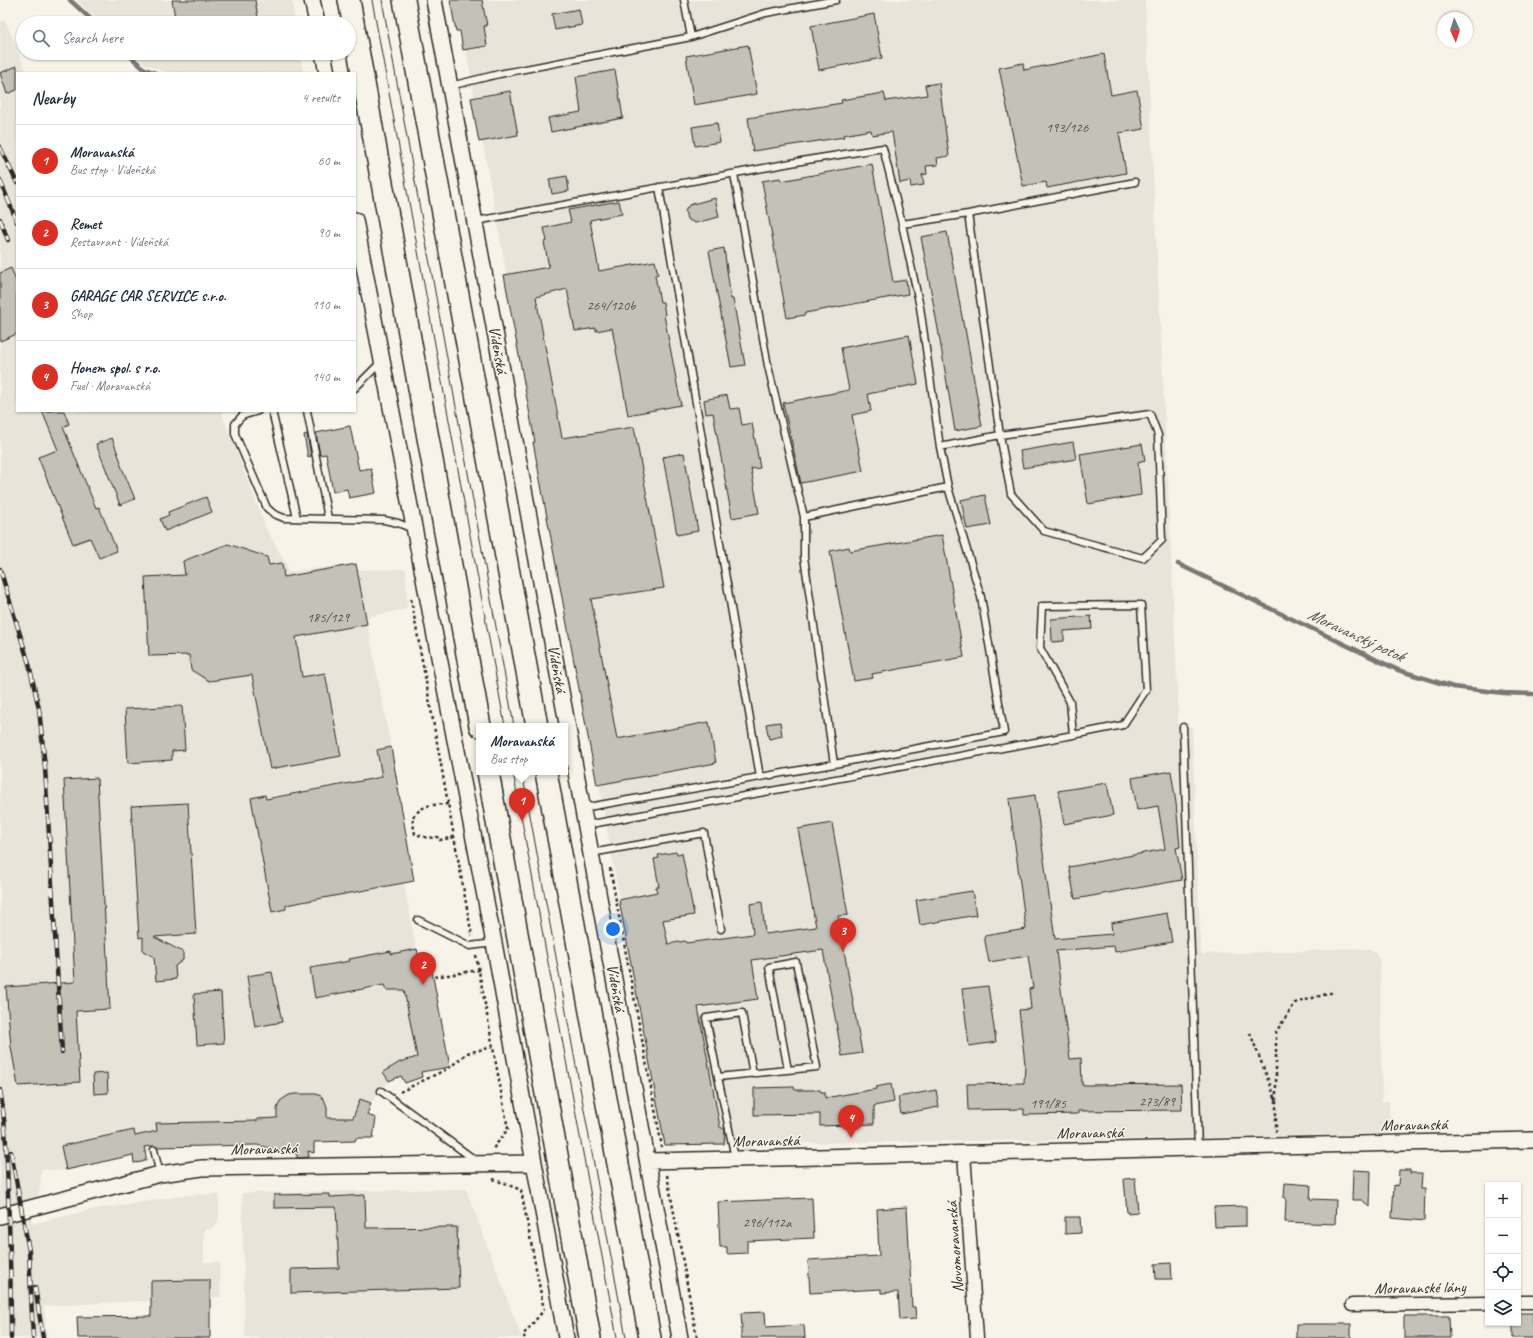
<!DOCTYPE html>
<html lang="en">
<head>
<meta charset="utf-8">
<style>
  :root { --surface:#fff; --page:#f6f6f7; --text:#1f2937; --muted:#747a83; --line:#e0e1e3; --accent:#d93025 }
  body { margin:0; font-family:Caveat,sans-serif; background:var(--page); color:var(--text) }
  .controls { position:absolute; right:12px; bottom:12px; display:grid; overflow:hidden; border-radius:0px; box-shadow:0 1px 3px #0004 }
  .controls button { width:36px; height:36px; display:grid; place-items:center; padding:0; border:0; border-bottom:1px solid var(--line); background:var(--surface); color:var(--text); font:20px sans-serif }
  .compass { position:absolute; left:1437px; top:12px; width:36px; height:36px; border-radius:50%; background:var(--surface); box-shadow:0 1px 3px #0004; rotate:176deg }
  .you { position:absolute; left:613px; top:929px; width:14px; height:14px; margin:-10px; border:3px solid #fff; border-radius:50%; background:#1a73e8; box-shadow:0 0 0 6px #1a73e833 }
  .badge { display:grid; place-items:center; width:26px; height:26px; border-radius:50%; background:var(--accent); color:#fff; font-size:13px; font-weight:700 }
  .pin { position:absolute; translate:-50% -33px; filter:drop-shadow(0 1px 2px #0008) }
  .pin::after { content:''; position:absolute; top:21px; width:14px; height:12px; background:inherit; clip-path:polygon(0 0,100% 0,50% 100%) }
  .popup { position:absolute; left:476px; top:723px; width:92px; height:52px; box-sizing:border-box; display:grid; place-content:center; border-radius:0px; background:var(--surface); filter:drop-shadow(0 1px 3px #0005); font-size:13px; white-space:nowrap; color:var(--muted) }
  .popup b { font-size:15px; color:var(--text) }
  .popup::after { content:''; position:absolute; left:50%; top:100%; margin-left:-8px; border:8px solid transparent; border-top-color:var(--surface) }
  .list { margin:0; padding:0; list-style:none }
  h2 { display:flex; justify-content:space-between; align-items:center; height:52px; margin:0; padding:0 16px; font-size:17px }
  h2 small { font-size:13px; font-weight:400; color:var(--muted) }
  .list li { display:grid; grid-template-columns:26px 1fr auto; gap:12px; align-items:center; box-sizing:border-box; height:72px; padding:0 16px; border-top:1px solid var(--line) }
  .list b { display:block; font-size:15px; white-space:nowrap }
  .list p { margin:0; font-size:13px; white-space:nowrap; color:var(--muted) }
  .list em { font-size:13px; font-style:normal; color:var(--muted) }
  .icon { flex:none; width:22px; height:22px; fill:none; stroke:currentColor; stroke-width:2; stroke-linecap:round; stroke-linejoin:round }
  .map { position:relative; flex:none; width:1533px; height:1338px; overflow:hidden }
  .search { position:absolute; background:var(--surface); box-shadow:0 1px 3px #0004; left:16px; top:16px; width:340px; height:44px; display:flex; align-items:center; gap:10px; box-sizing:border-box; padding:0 14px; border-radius:22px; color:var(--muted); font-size:15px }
  .panel { position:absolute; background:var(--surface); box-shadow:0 1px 3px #0004; left:16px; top:72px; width:340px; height:340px; border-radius:0px }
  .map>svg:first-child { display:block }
  .built { fill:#e8e4da }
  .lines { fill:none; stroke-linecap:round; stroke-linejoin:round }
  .stream { stroke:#7a7874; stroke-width:4.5 }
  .building { fill:#c4c1b9; stroke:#2b2b2b }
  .service-casing { stroke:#2b2b2b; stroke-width:9 }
  .minor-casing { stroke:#2b2b2b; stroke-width:15 }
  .tertiary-casing { stroke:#2b2b2b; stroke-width:18 }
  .trunk-casing { stroke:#2b2b2b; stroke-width:24 }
  .path { stroke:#2b2b2b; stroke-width:2.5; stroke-dasharray:3 3; stroke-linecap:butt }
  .service { stroke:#f7f3e8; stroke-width:6 }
  .minor { stroke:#f7f3e8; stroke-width:12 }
  .tertiary { stroke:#f7f3e8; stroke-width:15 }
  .trunk { stroke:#f7f3e8; stroke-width:21 }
  .tram { stroke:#2b2b2b; stroke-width:1 }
  .rail-casing { stroke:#2b2b2b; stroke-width:4.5 }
  .rail { stroke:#f7f3e8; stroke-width:3; stroke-dasharray:9; stroke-linecap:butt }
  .labels { text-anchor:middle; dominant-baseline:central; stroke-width:3; stroke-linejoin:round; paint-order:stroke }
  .number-label { font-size:14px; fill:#51504e }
  .street-label { font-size:16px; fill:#2b2b2b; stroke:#f7f3e8 }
  .water-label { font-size:17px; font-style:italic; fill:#53524f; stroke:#f7f3e8 }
</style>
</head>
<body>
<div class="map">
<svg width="1533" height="1338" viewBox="0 0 1533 1338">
  <rect width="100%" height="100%" fill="#f7f3e8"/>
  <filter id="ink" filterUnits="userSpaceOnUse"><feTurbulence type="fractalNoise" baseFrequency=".025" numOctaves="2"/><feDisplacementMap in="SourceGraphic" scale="8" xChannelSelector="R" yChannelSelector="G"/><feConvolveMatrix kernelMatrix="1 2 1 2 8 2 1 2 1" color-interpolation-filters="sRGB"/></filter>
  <g filter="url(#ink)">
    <path class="built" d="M 76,0 L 292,0 L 295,23 L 101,23 Z
      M 457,0 L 1145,0 L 1178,699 L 1178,726 L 1192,727 L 1201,954 L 1307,951 L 1345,948 L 1367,949 L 1375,952 L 1380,962 L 1382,1101 L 1389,1101 L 1391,1133 L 1191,1138 L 664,1145 Z
      M 5,20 L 27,73 L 17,73 L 17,411 L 221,411 L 266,528 L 286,564 L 288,572 L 356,564 L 356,570 L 406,569 L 407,609 L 366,617 L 391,747 L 414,881 L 404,883 L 422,981 L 422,1077 L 405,1084 L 400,1076 L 389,1081 L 371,1103 L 367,1115 L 376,1118 L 372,1132 L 373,1138 L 356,1138 L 355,1141 L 314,1142 L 314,1153 L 309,1158 L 297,1159 L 297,1154 L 267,1148 L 266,1143 L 258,1143 L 258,1145 L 160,1147 L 160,1149 L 66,1171 L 41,1169 L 40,1189 L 37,1198 L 33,1201 L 0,1209 L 0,22 Z
      M 133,53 L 300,53 L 303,73 L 169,73 L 145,64 Z
      M 466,1189 L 522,1338 L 245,1338 L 242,1193 Z
      M 219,1194 L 219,1218 L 215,1226 L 204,1231 L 204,1262 L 219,1262 L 221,1297 L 44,1306 L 47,1338 L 0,1338 L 0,1224 L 31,1216 L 32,1224 L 89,1210 L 188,1195 Z"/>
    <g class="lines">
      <path class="stream" d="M 70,0 L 95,23
        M 127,53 L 143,68 L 155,73
        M 1178,564 L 1398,670 L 1453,687 L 1504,693 L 1533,694"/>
    </g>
    <path class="building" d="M 172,0 L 255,0 L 259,23 L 176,23 Z
      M 450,0 L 482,0 L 487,26 L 484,26 L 487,46 L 463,50 L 460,31 L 456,31 Z
      M 579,9 L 582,25 L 555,30 L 552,14 Z
      M 874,14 L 882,58 L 819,70 L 811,26 Z
      M 748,45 L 757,94 L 694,105 L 686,56 Z
      M 1104,54 L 1111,95 L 1137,90 L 1144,129 L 1119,133 L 1126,173 L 1047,188 L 1046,182 L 1023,186 L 999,68 L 1023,63 L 1024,70 Z
      M 17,66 L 17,90 L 7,94 L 0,73 Z
      M 615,70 L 623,118 L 551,132 L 548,118 L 581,112 L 576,77 Z
      M 939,83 L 949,156 L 937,158 L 938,165 L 926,166 L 927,174 L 922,175 L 924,185 L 911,187 L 910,181 L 900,183 L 892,132 L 872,135 L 871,130 L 843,135 L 844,137 L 753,151 L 748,118 L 842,103 L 841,100 L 884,93 L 886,101 L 927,95 L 925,85 Z
      M 510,91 L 518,135 L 479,142 L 471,98 Z
      M 717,123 L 720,142 L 695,146 L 692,127 Z
      M 872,164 L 893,282 L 906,280 L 908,294 L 805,313 L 805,315 L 787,318 L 762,181 L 780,178 L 781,181 Z
      M 567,176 L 569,191 L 552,194 L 549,179 Z
      M 715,198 L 719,217 L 695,223 L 687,219 L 685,211 L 689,205 Z
      M 619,201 L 622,214 L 590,220 L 599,271 L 655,261 L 658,274 L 655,275 L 660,302 L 663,302 L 665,315 L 664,315 L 681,405 L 628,415 L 612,328 L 596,331 L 596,328 L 575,331 L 567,289 L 536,297 L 562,438 L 634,427 L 664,588 L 591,599 L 617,739 L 709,722 L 716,763 L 597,785 L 533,442 L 535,442 L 504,275 L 549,267 L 544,242 L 547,241 L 544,228 L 571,222 L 568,210 Z
      M 947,232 L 964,328 L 965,328 L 982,426 L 955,431 L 938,329 L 921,237 Z
      M 724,248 L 731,299 L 733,299 L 745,365 L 731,367 L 709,251 Z
      M 11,268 L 17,283 L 17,334 L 0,341 L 0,273 Z
      M 909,335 L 918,384 L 868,394 L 871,411 L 852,415 L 863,471 L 801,483 L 783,403 L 849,390 L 841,348 Z
      M 727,395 L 730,409 L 739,408 L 742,425 L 752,423 L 760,468 L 751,469 L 759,513 L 732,518 L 713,413 L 706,414 L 704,400 Z
      M 42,411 L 64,411 L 69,424 L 63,427 L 96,508 L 99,507 L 117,551 L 99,558 L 90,538 L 73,544 L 38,457 L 58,450 Z
      M 350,426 L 359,470 L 371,468 L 376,493 L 349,498 L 347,489 L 333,492 L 326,454 L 320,455 L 316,433 Z
      M 307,434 L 311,456 L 308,457 L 304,435 Z
      M 112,438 L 121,462 L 120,463 L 135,499 L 120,505 L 96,444 Z
      M 1073,442 L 1076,459 L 1023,468 L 1020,451 Z
      M 1142,444 L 1145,460 L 1138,462 L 1141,495 L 1088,504 L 1080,454 Z
      M 684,453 L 698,531 L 677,535 L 663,457 Z
      M 985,495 L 991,525 L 967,529 L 961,500 Z
      M 206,497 L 212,512 L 165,531 L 160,519 L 169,515 L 168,512 Z
      M 942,535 L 964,657 L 872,674 L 873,678 L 854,681 L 830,551 L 849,547 L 850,551 Z
      M 228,544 L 267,557 L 269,565 L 282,563 L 284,577 L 356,564 L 367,624 L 296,637 L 302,677 L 325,673 L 341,756 L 270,769 L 252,675 L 209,681 L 191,670 L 189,655 L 149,656 L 145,577 L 185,575 L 183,561 Z
      M 1091,616 L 1092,629 L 1064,631 L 1064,641 L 1052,642 L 1051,619 Z
      M 182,706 L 185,750 L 172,751 L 172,760 L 128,763 L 125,709 Z
      M 780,722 L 782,736 L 769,739 L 766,724 Z
      M 391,747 L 414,881 L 286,905 L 286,909 L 272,912 L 251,798 L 265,795 L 266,799 L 382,777 L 377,750 Z
      M 1171,771 L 1176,803 L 1180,847 L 1176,848 L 1182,880 L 1075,899 L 1069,867 L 1165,849 L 1158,806 L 1137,810 L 1132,778 Z
      M 97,778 L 110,1009 L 76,1011 L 80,1082 L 18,1086 L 11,1047 L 6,987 L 75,982 L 64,780 Z
      M 1107,783 L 1113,815 L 1064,824 L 1058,791 Z
      M 1035,795 L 1055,939 L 1112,934 L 1111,923 L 1167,913 L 1172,942 L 1115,952 L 1114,946 L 1056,951 L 1070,1059 L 1081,1058 L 1082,1085 L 1181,1084 L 1182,1110 L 1078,1111 L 1078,1114 L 1024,1115 L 1024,1109 L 968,1110 L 967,1084 L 1024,1083 L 1025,1064 L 1019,1010 L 1031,1009 L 1029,989 L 1033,988 L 1028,956 L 989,962 L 984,936 L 1026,929 L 1009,799 Z
      M 188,803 L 196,934 L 154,937 L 183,952 L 183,960 L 175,966 L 176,979 L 156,981 L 154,957 L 143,951 L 143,937 L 139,938 L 131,806 Z
      M 832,823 L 848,915 L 838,916 L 862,1053 L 842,1056 L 823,950 L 752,960 L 758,999 L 698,1007 L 720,1127 L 724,1129 L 725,1130 L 724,1144 L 665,1145 L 619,900 L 657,892 L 656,887 L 659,887 L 654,859 L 659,858 L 658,855 L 676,852 L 677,854 L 682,853 L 694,915 L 663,920 L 668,944 L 685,941 L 686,943 L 753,934 L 750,904 L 762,902 L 765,934 L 816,927 L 798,829 Z
      M 972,891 L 976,915 L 920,925 L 916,900 Z
      M 417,949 L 420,963 L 430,961 L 450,1067 L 421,1072 L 422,1077 L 405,1083 L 401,1076 L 389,1081 L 383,1072 L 400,1062 L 417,1057 L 404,990 L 386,990 L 384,985 L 315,998 L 310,968 L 350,961 L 349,959 L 391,951 L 391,954 Z
      M 272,972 L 282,1022 L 255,1027 L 247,976 Z
      M 988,986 L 996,1042 L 969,1046 L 962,989 Z
      M 221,992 L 224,1043 L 197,1045 L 194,994 Z
      M 107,1073 L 108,1093 L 94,1094 L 93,1074 Z
      M 891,1084 L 894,1102 L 874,1106 L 874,1124 L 820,1126 L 820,1114 L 754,1115 L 754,1088 L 794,1087 L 795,1090 L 820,1090 L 821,1092 L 825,1092 L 825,1098 L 876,1089 L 876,1087 Z
      M 936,1090 L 939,1107 L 901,1114 L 898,1097 Z
      M 294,1094 L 316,1094 L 321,1096 L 324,1099 L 327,1107 L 327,1118 L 353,1118 L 360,1099 L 371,1103 L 367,1115 L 376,1118 L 373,1138 L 356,1138 L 355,1141 L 314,1142 L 314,1153 L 308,1151 L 309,1157 L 297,1158 L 297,1154 L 257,1145 L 157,1147 L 153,1146 L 144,1147 L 146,1156 L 146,1160 L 142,1162 L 134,1163 L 133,1155 L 66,1170 L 61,1146 L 134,1130 L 135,1136 L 157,1131 L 156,1123 L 257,1121 L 257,1119 L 277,1118 L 277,1109 L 280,1101 L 289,1095 Z
      M 1353,1170 L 1371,1171 L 1370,1207 L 1362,1200 L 1352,1200 Z
      M 1399,1170 L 1410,1170 L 1410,1173 L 1422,1173 L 1421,1189 L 1425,1189 L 1424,1221 L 1392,1218 L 1394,1185 L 1398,1186 Z
      M 1135,1178 L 1138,1212 L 1127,1213 L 1124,1179 Z
      M 1285,1183 L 1311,1185 L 1310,1199 L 1336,1200 L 1335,1224 L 1285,1222 L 1286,1198 L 1284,1198 Z
      M 330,1194 L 330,1197 L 365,1195 L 366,1228 L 457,1227 L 459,1288 L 291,1293 L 291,1269 L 339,1268 L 336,1207 L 274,1208 L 274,1195 Z
      M 812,1198 L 814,1238 L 747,1241 L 747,1253 L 727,1254 L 727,1247 L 720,1247 L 718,1202 Z
      M 1246,1206 L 1246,1226 L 1215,1227 L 1214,1207 Z
      M 907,1207 L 912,1307 L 915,1307 L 916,1319 L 900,1320 L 898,1292 L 881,1293 L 881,1289 L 810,1293 L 808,1260 L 879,1256 L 877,1209 Z
      M 1065,1217 L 1080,1217 L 1081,1233 L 1065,1234 Z
      M 1171,1263 L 1172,1279 L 1156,1279 L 1155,1264 Z
      M 195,1280 L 210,1280 L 210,1338 L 78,1338 L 77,1317 L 151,1316 L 151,1281 Z
      M 765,1312 L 766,1327 L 804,1325 L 805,1338 L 741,1338 L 741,1328 L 742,1328 L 741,1313 Z
      M 1518,1313 L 1533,1313 L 1533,1338 L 1513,1338 L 1513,1323 L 1518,1323 Z
      M 1404,1316 L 1449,1316 L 1450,1338 L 1404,1338 Z
      M 1296,1324 L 1351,1324 L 1351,1338 L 1296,1338 Z"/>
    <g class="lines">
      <defs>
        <path id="service" d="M 684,0 L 691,37
          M 450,86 L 499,74 L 691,37 L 766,13 L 836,0
          M 734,174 L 768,366 L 804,517 L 804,557 L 834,764
          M 659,187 L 760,777
          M 476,221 L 807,160 L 883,148 L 902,224 L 920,307 L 940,447 L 948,487 L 981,597 L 1004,732 L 834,764 L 582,808
          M 902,224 L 968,214 L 1135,182
          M 355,388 L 381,362
          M 258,411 L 242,416 L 235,424 L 235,434 L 267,508 L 274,514 L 284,518 L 384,520 L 398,523 L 413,529
          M 272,411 L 297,518
          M 307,411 L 328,518
          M 940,447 L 1000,435 L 1150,414 L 1158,435 L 1162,540 L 1143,558 L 1044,531 L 1011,494 L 1000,435 L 968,214
          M 804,517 L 948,487
          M 1183,727 L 1198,1148
          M 586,825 L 619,819 L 1073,735 L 1123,725 L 1146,690 L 1141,605 L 1042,606 L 1040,648 L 1070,702 L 1073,735
          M 591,853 L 704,833 L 721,929
          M 418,920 L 470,946 L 494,943
          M 718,1077 L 706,1018 L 742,1013 L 753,1074
          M 381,1091 L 475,1160
          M 154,1150 L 160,1174
          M 735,1158 L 718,1077 L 817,1067 L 796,962 L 769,967 L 788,1070"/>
        <path id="minor" d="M 964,1154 L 977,1338
          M 1518,1302 L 1533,1302
          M 1352,1305 L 1488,1303"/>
        <path id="tertiary" d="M 312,0 L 317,23
          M 434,0 L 680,1338
          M 323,53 L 327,73
          M 355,220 L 494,943 L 566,1338
          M 648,1161 L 1533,1140
          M 0,1216 L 160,1174 L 202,1168 L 534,1163"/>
        <path id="trunk" d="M 349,0 L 480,726
          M 404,0 L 537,726
          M 488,772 L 590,1338
          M 546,772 L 650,1338"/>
      </defs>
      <use href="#service" class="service-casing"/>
      <use href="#minor" class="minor-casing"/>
      <use href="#tertiary" class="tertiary-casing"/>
      <use href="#trunk" class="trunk-casing"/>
      <path class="path" d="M 411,599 L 472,936
        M 448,804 C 431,805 423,804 412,818 L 415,834 L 428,838 L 439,837 L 440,840 L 455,837
        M 610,868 L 662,1147
        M 476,955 L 508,1129 L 492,1150
        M 435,977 L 479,970
        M 1250,1033 L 1276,1100 L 1276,1132
        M 400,1092 L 449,1068 L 467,1053 L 493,1047
        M 1276,1100 L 1276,1032 L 1295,1003 L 1334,992
        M 667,1175 L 697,1338
        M 493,1179 L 521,1190 L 544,1310 L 523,1335 L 525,1338"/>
      <use href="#service" class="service"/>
      <use href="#minor" class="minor"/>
      <use href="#tertiary" class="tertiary"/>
      <use href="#trunk" class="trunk"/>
      <path class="tram" d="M 372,0 L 505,726
        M 382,0 L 514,726
        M 513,772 L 617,1338
        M 522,772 L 626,1338"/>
      <defs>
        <path id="rail" d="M 0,147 L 17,183
          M 0,180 L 17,222
          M 0,219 L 8,240
          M 0,569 L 29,664 L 39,709 L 45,767 L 62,1052
          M 0,1090 C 6,1124 7,1159 8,1194 C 10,1242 11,1290 11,1338
          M 11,1152 L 29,1251 L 33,1338
          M 35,1287 L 43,1338"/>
      </defs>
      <use href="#rail" class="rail-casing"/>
      <use href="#rail" class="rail"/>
    </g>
  </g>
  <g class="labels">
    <g class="number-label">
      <text x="1067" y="127">193/126</text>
      <text x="611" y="305">264/120b</text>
      <text x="328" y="617">185/129</text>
      <text x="1157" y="1101">273/89</text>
      <text x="1048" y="1103">191/85</text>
      <text x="767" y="1222">296/112a</text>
    </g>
    <g class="street-label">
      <text transform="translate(498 350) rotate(80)">Vídeňská</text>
      <text transform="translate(557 669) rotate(80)">Vídeňská</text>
      <text transform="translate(616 988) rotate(80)">Vídeňská</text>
      <text transform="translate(1414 1125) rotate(-1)">Moravanská</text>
      <text transform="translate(1090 1133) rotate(-1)">Moravanská</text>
      <text transform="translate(766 1141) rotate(-1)">Moravanská</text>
      <text transform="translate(264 1149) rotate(-1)">Moravanská</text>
      <text transform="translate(955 1247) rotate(-94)">Novomoravanská</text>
      <text transform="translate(1420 1288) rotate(-1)">Moravanské lány</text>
    </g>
    <g class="water-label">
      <text transform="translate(1356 635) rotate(25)">Moravanský potok</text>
    </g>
  </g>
</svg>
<div class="controls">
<button>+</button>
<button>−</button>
<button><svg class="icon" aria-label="locate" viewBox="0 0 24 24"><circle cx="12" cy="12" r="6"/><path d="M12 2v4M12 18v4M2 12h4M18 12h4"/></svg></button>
<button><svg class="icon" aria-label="layers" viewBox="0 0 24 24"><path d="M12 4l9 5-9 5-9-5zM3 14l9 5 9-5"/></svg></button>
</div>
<svg class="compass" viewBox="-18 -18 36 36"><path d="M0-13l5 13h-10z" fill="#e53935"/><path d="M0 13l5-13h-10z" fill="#747a83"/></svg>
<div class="you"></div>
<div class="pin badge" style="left:522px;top:821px">1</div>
<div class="popup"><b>Moravanská</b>Bus stop</div>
<div class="pin badge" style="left:423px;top:985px">2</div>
<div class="pin badge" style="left:843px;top:951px">3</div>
<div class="pin badge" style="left:851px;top:1138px">4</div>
<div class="search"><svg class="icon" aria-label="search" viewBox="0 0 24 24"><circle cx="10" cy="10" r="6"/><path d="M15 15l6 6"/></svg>Search here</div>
<section class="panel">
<h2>Nearby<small>4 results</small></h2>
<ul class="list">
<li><span class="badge">1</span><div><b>Moravanská</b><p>Bus stop · Vídeňská</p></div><em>60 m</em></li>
<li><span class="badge">2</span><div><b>Remet</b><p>Restaurant · Vídeňská</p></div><em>90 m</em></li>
<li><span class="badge">3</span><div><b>GARAGE CAR SERVICE s.r.o.</b><p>Shop</p></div><em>110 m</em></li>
<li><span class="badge">4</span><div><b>Honem spol. s r.o.</b><p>Fuel · Moravanská</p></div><em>140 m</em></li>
</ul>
</section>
</div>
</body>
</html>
